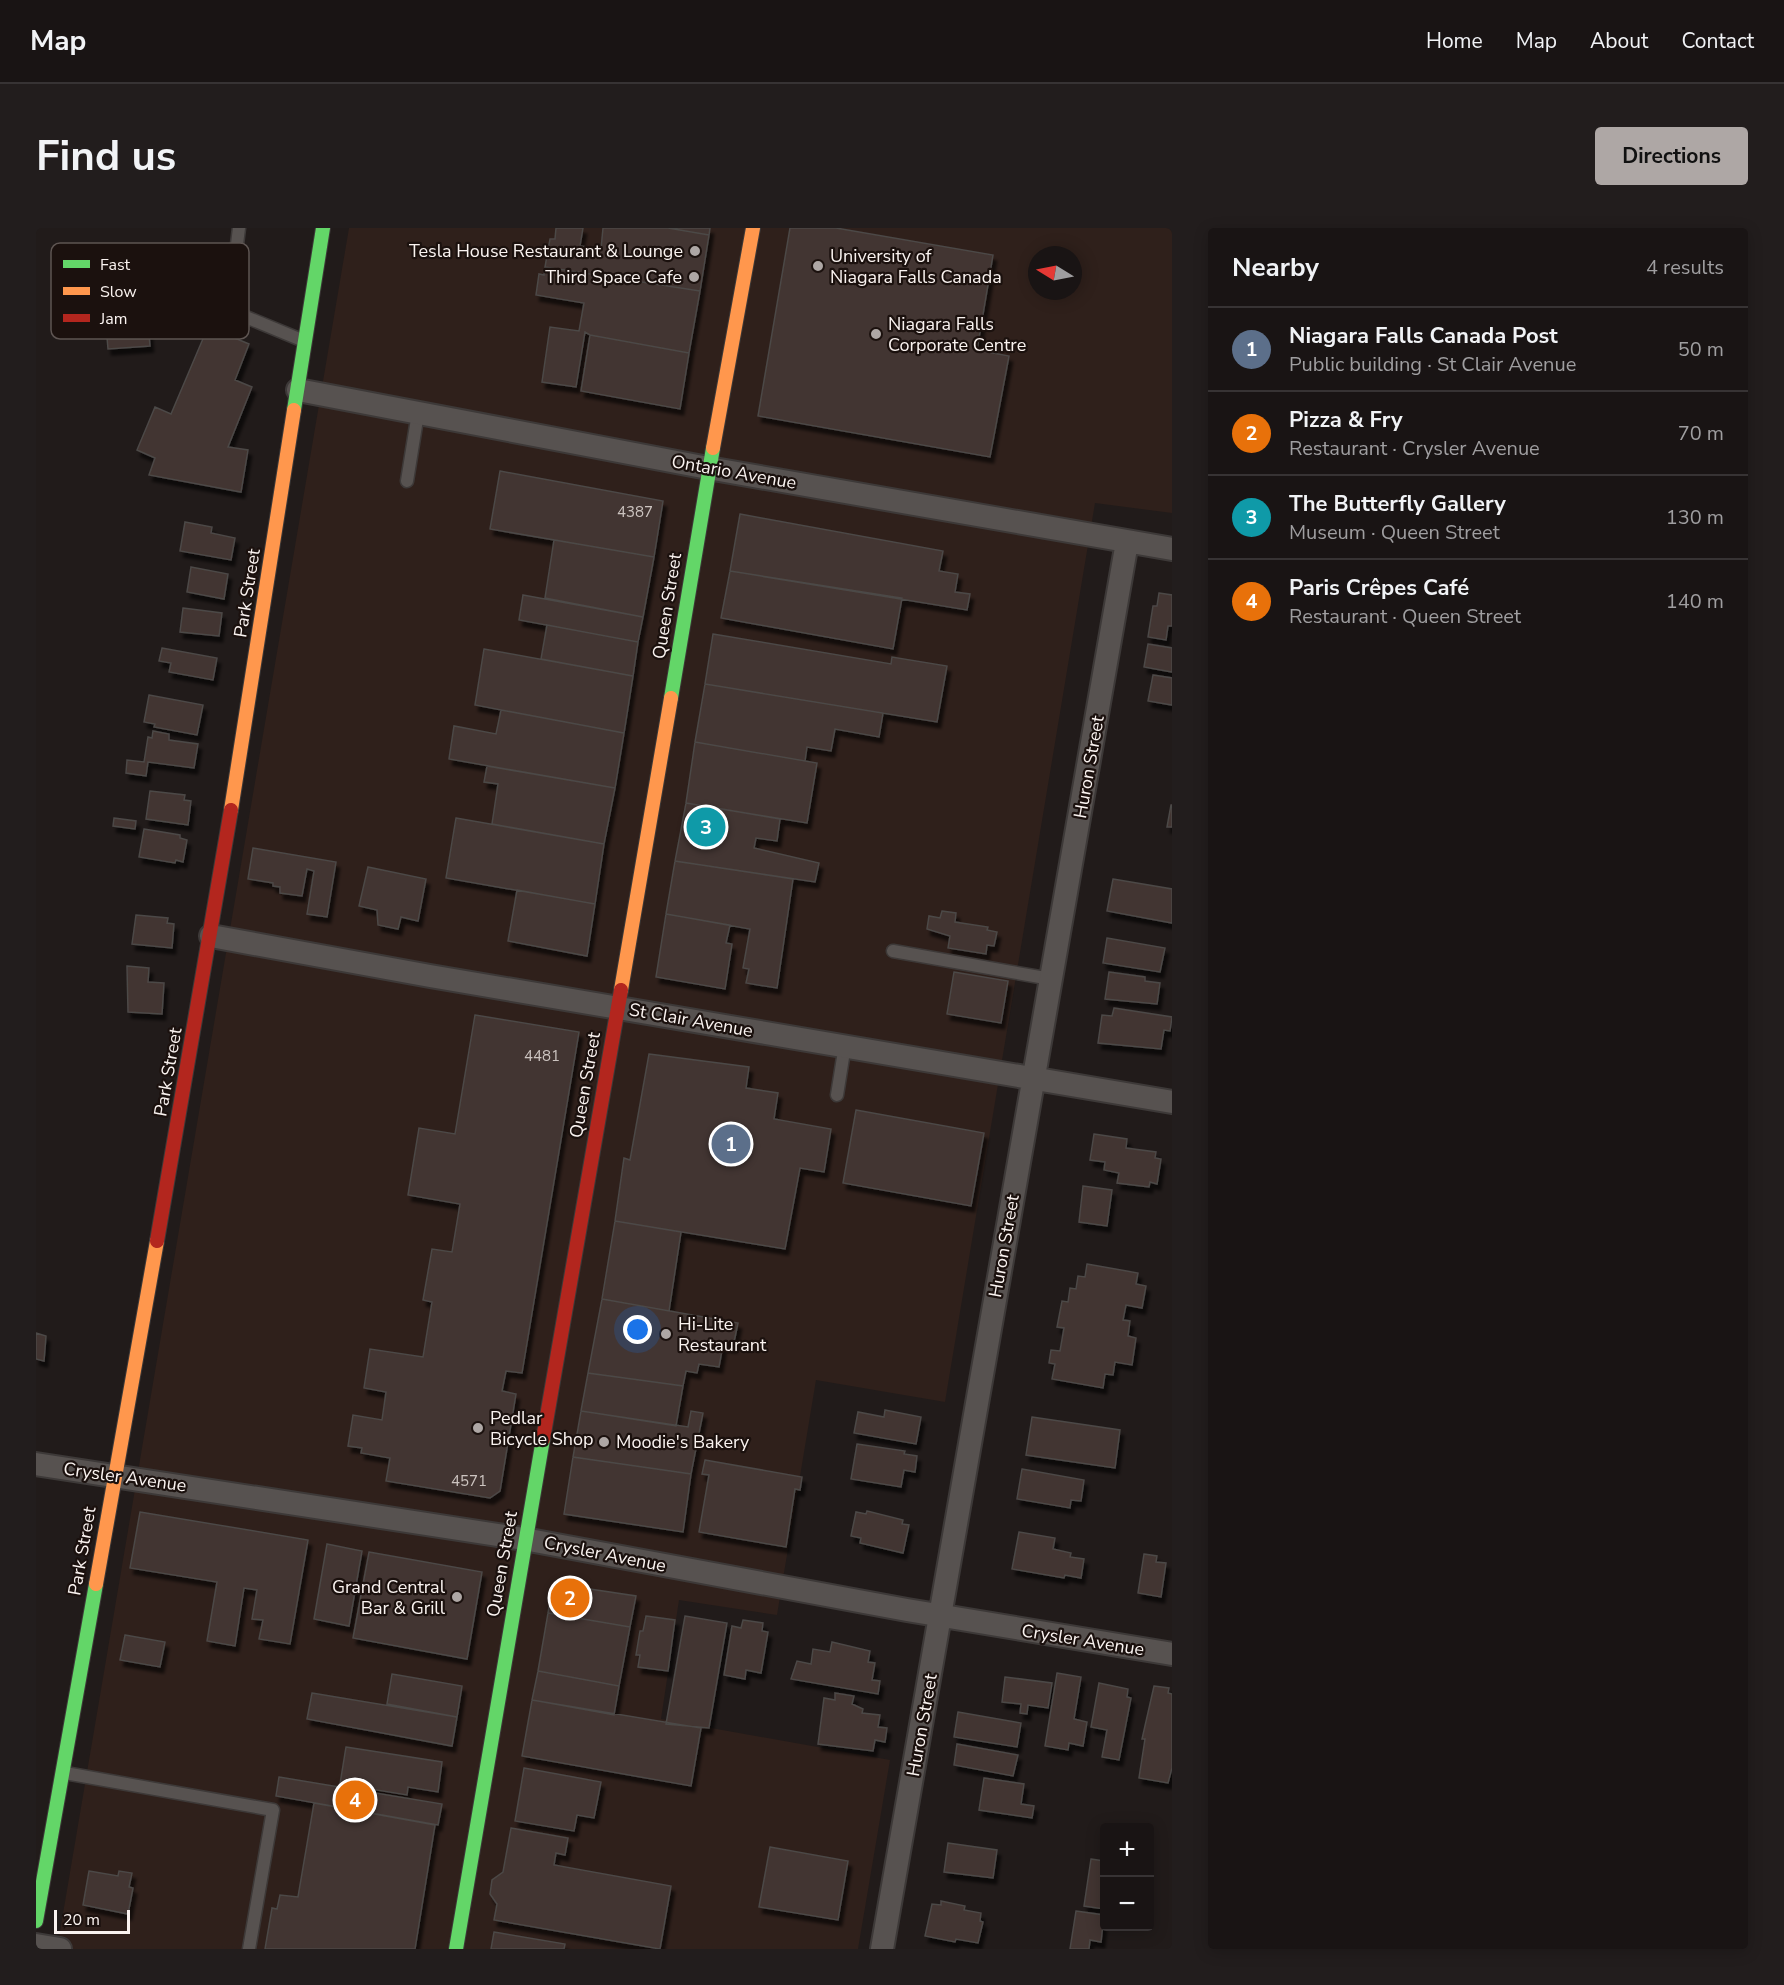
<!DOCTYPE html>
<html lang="en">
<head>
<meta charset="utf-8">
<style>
  :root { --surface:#191414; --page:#221d1d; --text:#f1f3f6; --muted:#9f9ea0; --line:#373334; --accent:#aea7a5 }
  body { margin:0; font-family:"Nunito Sans",sans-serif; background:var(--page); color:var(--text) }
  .controls { position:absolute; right:18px; bottom:18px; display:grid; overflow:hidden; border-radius:6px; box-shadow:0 3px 15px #0003 }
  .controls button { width:54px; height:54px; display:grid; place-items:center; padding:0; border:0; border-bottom:2px solid var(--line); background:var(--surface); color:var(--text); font:30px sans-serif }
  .compass { position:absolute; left:992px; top:18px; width:54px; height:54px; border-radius:50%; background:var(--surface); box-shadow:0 3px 15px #0003; rotate:280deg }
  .scale { position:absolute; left:18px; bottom:15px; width:76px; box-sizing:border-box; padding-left:6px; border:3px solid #faf3f0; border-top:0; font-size:16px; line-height:21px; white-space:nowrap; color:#faf3f0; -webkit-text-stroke:4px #1b110e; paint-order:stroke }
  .you { position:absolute; left:602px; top:1102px; width:21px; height:21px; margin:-15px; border:4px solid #fff; border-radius:50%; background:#1a73e8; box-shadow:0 0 0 9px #1a73e833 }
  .badge { display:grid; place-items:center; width:39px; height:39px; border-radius:50%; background:var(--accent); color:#fff; font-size:20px; font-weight:700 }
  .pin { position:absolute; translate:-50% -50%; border:3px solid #fff; box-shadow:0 2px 6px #0006 }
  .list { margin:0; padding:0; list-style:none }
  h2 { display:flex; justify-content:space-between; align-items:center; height:78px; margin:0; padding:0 24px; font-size:26px }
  h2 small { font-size:20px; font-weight:400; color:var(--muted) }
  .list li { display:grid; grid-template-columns:39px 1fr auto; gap:18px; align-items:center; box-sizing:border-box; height:84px; padding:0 24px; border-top:2px solid var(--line) }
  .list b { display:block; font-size:22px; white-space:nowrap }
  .list p { margin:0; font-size:20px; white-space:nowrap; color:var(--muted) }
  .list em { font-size:20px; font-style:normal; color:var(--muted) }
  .map { position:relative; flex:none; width:1136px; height:1721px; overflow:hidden; border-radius:6px }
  header { display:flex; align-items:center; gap:36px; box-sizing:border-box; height:84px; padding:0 30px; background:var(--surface); border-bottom:2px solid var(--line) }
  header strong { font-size:28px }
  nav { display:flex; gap:33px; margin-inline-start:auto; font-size:21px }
  .intro { display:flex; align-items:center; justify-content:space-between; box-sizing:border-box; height:144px; padding:0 36px }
  h1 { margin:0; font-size:42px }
  .button { padding:15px 27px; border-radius:6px; background:var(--accent); color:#111; font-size:21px; font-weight:700 }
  main { display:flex; gap:36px; padding:0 36px }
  aside { flex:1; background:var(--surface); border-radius:6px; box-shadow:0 3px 15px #0003 }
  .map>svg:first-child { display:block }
  .built { fill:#2f201b; fill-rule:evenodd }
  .building { fill:#433530; stroke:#4c4847; stroke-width:1.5; filter:url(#shadow) }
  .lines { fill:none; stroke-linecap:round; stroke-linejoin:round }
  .lane-casing { stroke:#3d3938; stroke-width:15 }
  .street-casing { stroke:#3d3938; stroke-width:26 }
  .fast-casing { stroke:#3d3938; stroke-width:16 }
  .slow-casing { stroke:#3d3938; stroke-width:16 }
  .jam-casing { stroke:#3d3938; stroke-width:16 }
  .lane { stroke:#575250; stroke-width:12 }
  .street { stroke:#575250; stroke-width:22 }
  .fast { stroke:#63d668; stroke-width:14 }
  .slow { stroke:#ff974d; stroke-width:14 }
  .jam { stroke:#b3261e; stroke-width:14 }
  .poi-dot { fill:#aea7a5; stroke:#1b110e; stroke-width:2 }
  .labels { text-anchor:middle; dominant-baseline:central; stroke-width:4.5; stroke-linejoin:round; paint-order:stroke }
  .number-label { font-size:15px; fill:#ccc4c0 }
  .poi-label { font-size:18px; fill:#faf3f0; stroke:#1b110e; text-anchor:start }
  .street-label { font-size:18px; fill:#faf3f0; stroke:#1b110e }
  .key { fill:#1b110e; stroke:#5e5552; stroke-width:1.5 }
  .key-label { font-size:16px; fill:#faf3f0 }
</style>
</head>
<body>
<header>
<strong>Map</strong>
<nav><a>Home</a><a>Map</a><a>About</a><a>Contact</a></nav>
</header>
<div class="intro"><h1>Find us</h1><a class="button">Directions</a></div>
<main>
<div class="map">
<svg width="1136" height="1721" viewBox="0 0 1136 1721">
  <defs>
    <filter id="shadow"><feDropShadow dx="3.5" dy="6" stdDeviation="1.5" flood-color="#0009"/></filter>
  </defs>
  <rect width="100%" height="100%" fill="#211b1a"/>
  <path class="built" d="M 313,0 L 1136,0 L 1136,285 L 1059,275 L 909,1174 L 780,1152 L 741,1387 L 643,1372 L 625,1491 L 854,1532 L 822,1721 L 21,1721 ZM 1001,27 L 1037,27 L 1037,63 L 1001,63 Z"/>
  <path class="building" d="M 520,0 L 547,0 L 544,18 L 565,21 L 567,0 L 632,0 L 673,7 L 664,63 L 509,39 L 514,11 L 519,11 Z
    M 632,0 L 674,0 L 673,7 Z
    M 754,0 L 800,0 L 957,27 L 941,122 L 973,128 L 954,229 L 722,188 Z
    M 509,39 L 664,63 L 653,125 L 554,107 L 549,104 L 540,159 L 506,154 L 514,99 L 543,103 L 548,75 L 500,67 L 503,46 L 508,47 Z
    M 111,82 L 114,118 L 72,121 L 69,85 Z
    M 172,99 L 213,116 L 199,152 L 216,159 L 192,219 L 212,222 L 205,264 L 113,247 L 119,230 L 101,222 L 119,179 L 135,186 Z
    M 554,107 L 653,125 L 644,181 L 545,163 Z
    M 464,243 L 627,273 L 618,329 L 454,301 Z
    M 704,286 L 907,323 L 903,343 L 922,346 L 919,364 L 934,366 L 931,382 L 694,343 Z
    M 149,294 L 176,299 L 175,305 L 199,310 L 195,332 L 144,323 Z
    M 518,312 L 618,329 L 607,389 L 509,370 Z
    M 155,339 L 192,346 L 188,371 L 151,364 Z
    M 694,343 L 866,370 L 857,421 L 685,390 Z
    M 1123,365 L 1136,367 L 1136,398 L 1132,398 L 1130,412 L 1112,409 L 1117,378 L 1121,378 Z
    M 487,367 L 607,389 L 602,414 L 483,392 Z
    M 147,380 L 186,385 L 183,408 L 144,404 Z
    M 511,397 L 602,414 L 597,448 L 505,431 Z
    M 677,406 L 855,436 L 856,429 L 911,438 L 901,494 L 669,456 Z
    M 1112,416 L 1136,420 L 1136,444 L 1108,439 Z
    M 126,420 L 181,430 L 177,452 L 133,444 L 135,435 L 123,433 Z
    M 448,421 L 597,448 L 588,505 L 439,477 Z
    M 1117,447 L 1136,450 L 1136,477 L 1112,473 Z
    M 669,456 L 847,485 L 843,509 L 799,501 L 795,523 L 771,519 L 769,533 L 659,514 Z
    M 113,467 L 167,477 L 161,507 L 118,499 L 119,496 L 108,494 Z
    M 465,482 L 588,505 L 579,560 L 413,531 L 418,498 L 460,506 Z
    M 117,503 L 133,506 L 133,512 L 162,516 L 158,540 L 112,534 L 110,548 L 90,545 L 91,532 L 108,534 L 112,509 L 116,510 Z
    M 659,514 L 781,535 L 771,595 L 650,575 Z
    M 451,538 L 579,560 L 568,616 L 456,596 L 462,556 L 448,554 Z
    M 114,563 L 149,567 L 148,572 L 155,573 L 152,597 L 110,591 Z
    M 650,575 L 744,591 L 741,613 L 720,610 L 718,620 L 783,635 L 779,654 L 639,633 Z
    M 1135,577 L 1136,577 L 1136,599 L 1131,599 Z
    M 78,590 L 100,593 L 99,601 L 77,598 Z
    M 420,590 L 568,616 L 559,676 L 410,650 Z
    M 108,601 L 144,607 L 144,610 L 151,612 L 147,634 L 140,632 L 139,635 L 103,629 Z
    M 217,620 L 300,634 L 291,689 L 271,686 L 278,643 L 271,641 L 266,668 L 244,665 L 244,659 L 237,658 L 237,655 L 212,651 Z
    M 639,633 L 757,651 L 741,760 L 710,755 L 713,741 L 707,740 L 714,701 L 630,686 Z
    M 332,639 L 390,651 L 382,693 L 365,689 L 362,701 L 342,697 L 341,682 L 323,678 Z
    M 1077,651 L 1136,661 L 1136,695 L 1071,683 Z
    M 481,662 L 559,676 L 551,728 L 472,713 Z
    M 906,683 L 920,685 L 919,694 L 952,699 L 951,702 L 961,704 L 958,718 L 951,717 L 950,726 L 912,720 L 914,708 L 891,701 L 893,688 L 904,690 Z
    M 630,686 L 694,697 L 690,715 L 696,716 L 689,761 L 620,749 Z
    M 100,687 L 132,690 L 131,695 L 138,696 L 136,720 L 96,716 Z
    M 1071,710 L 1129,720 L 1124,744 L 1067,735 Z
    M 91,738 L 113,740 L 112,754 L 128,755 L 126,786 L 92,784 Z
    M 918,744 L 972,753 L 965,795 L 911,786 Z
    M 1073,744 L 1109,749 L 1109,753 L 1124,755 L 1121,776 L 1069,771 Z
    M 1078,780 L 1136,789 L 1134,803 L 1128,802 L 1125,821 L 1062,815 L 1066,787 L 1076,788 Z
    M 439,787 L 543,804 L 486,1145 L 470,1143 L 466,1163 L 480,1166 L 464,1263 L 454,1270 L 350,1253 L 354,1230 L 325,1225 L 326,1220 L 312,1218 L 317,1187 L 346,1192 L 350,1164 L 328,1160 L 334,1121 L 387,1129 L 396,1074 L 387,1072 L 396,1021 L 416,1024 L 424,976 L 372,967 L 383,900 L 419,906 Z
    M 613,826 L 713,839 L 710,860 L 742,865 L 738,891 L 795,901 L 788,944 L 764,940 L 749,1021 L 579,993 L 588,930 L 594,932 Z
    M 820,882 L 948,905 L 935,978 L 807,955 Z
    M 1058,906 L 1091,911 L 1090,920 L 1120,924 L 1119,930 L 1125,931 L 1121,956 L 1114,954 L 1113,959 L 1081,955 L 1083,945 L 1068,942 L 1069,934 L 1054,932 Z
    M 1047,958 L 1076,962 L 1071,998 L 1043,994 Z
    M 579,993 L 645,1004 L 633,1083 L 566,1071 Z
    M 1051,1036 L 1102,1045 L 1100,1056 L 1110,1058 L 1106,1080 L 1090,1077 L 1087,1092 L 1094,1093 L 1092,1108 L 1100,1110 L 1096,1137 L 1079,1134 L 1077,1147 L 1069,1146 L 1067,1160 L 1016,1151 L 1019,1136 L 1013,1135 L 1015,1122 L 1024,1123 L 1028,1100 L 1021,1099 L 1026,1073 L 1032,1074 L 1034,1060 L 1040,1061 L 1042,1048 L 1049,1049 Z
    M 566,1071 L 702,1095 L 697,1119 L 687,1117 L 683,1139 L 663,1136 L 661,1145 L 650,1143 L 647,1158 L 552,1145 Z
    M 0,1105 L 10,1108 L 8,1133 L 0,1131 Z
    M 552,1145 L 647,1158 L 640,1198 L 545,1183 Z
    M 849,1182 L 885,1189 L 880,1216 L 818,1205 L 822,1184 L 848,1189 Z
    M 545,1183 L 652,1199 L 655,1183 L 667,1185 L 655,1246 L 537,1229 Z
    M 996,1189 L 1084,1202 L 1079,1240 L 990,1227 Z
    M 821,1216 L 869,1223 L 868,1226 L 881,1228 L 879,1244 L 868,1242 L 865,1259 L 815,1251 Z
    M 537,1229 L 655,1246 L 647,1304 L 528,1286 Z
    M 669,1232 L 766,1249 L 764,1262 L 759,1261 L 750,1319 L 663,1304 L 673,1247 L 666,1246 Z
    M 986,1241 L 1048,1252 L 1045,1273 L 1035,1272 L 1034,1280 L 981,1271 Z
    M 831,1283 L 867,1292 L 866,1296 L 873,1297 L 867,1325 L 824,1315 L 825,1310 L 815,1308 L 820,1284 L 830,1286 Z
    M 104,1284 L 272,1312 L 254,1416 L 223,1411 L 227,1392 L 216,1391 L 221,1362 L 208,1360 L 199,1418 L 171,1413 L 181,1354 L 94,1340 Z
    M 983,1304 L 1019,1310 L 1017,1321 L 1035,1325 L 1034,1329 L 1048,1331 L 1045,1350 L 1029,1347 L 1028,1350 L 976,1341 Z
    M 291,1316 L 326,1323 L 313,1398 L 278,1391 Z
    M 333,1324 L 446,1344 L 431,1431 L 317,1410 Z
    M 1108,1326 L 1121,1328 L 1120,1334 L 1130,1335 L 1125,1369 L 1102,1365 Z
    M 527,1357 L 600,1368 L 594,1399 L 512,1385 L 516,1364 Z
    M 512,1385 L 594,1399 L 583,1458 L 502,1443 Z
    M 610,1388 L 639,1392 L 632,1443 L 602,1439 L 604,1427 L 600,1427 L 604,1403 L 607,1403 Z
    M 649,1388 L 691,1395 L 673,1500 L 630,1496 Z
    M 707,1392 L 727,1395 L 726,1403 L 732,1404 L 725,1445 L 710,1442 L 709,1451 L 688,1447 L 696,1398 L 705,1400 Z
    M 89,1407 L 129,1414 L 124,1439 L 84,1432 Z
    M 796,1414 L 834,1423 L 832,1434 L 839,1435 L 836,1452 L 844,1453 L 842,1466 L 755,1451 L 761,1433 L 775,1436 L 777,1421 L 794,1424 Z
    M 502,1443 L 583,1458 L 578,1487 L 496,1472 Z
    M 1021,1445 L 1045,1449 L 1038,1491 L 1051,1494 L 1047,1518 L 1033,1515 L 1032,1522 L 1009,1518 Z
    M 356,1446 L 426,1458 L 421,1489 L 351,1476 Z
    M 969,1449 L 1016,1455 L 1012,1480 L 992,1477 L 991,1486 L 984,1485 L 985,1476 L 966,1474 Z
    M 1063,1455 L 1092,1461 L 1091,1469 L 1095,1470 L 1083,1532 L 1066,1529 L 1071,1502 L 1055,1499 Z
    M 1118,1458 L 1133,1460 L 1132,1465 L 1136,1466 L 1136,1540 L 1132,1555 L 1103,1550 L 1109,1511 L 1106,1511 Z
    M 276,1465 L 421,1489 L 416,1518 L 271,1491 Z
    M 799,1465 L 818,1468 L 816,1476 L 827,1481 L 826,1485 L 844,1487 L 842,1499 L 851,1500 L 849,1514 L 839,1512 L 837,1523 L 782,1516 L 788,1470 L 799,1472 Z
    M 496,1472 L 665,1500 L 655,1558 L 486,1528 Z
    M 922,1484 L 985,1495 L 981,1519 L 918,1509 Z
    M 921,1516 L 982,1527 L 977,1548 L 918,1537 Z
    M 310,1519 L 406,1534 L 402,1564 L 372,1559 L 371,1567 L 304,1556 Z
    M 488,1540 L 565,1554 L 558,1590 L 541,1587 L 538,1603 L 479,1593 Z
    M 243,1549 L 406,1576 L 402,1597 L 240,1568 Z
    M 948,1550 L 988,1556 L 985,1576 L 998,1578 L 996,1590 L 943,1582 Z
    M 278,1575 L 399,1597 L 379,1721 L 229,1721 L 236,1680 L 241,1681 L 244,1667 L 262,1669 Z
    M 475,1600 L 532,1610 L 529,1627 L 520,1625 L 518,1637 L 635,1658 L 624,1721 L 458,1692 L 461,1676 L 454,1666 L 456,1652 L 467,1644 Z
    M 912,1615 L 961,1622 L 957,1650 L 908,1644 Z
    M 734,1619 L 812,1633 L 802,1692 L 723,1679 Z
    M 1055,1631 L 1068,1633 L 1068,1681 L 1048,1678 Z
    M 53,1643 L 82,1648 L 83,1643 L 96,1645 L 93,1659 L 97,1660 L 92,1686 L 47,1677 Z
    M 905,1673 L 929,1678 L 928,1682 L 945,1685 L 944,1693 L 947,1694 L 942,1715 L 920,1711 L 919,1714 L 889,1708 L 896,1676 L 905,1677 Z
    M 1040,1683 L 1068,1687 L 1065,1714 L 1054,1712 L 1053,1721 L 1034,1721 Z
    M 458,1704 L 529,1716 L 528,1721 L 455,1721 Z"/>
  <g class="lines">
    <defs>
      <path id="lane" d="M 203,0 L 193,82 L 268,113
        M 371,253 L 382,185
        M 857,723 L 1015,751
        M 801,867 L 809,817
        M 29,1545 L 237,1582 L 213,1721"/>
      <path id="street" d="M 262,162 L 672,240 L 1136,321
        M 175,708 L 394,748 L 1136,874
        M 0,1236 L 488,1311 L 871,1382 L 1136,1426
        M 0,1717 L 24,1721
        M 846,1721 L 1091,314"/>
      <path id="fast" d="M 258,182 L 287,0
        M 635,470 L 677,220
        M 0,1693 L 60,1356
        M 420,1721 L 507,1211"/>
      <path id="slow" d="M 677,220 L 717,0
        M 195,582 L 258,182
        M 585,762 L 635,470
        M 60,1356 L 121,1013"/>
      <path id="jam" d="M 121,1013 L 195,582
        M 507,1211 L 585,762"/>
    </defs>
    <use href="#lane" class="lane-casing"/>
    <use href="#street" class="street-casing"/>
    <use href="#fast" class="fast-casing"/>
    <use href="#slow" class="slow-casing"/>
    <use href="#jam" class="jam-casing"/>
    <use href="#lane" class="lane"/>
    <use href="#street" class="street"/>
    <use href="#fast" class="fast"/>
    <use href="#slow" class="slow"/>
    <use href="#jam" class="jam"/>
  </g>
  <g class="poi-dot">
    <circle cx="659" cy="23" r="6"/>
    <circle cx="782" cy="38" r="6"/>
    <circle cx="658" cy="49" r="6"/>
    <circle cx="840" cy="106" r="6"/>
    <circle cx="630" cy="1106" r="6"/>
    <circle cx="442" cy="1200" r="6"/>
    <circle cx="568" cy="1214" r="6"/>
    <circle cx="421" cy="1369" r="6"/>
  </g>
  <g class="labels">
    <g class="number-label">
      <text x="599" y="284">4387</text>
      <text x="506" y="828">4481</text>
      <text x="433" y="1253">4571</text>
    </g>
    <g class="poi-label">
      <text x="647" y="23" text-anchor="end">Tesla House Restaurant &amp; Lounge</text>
      <text x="794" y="28">University of<tspan x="794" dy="21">Niagara Falls Canada</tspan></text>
      <text x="646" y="49" text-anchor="end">Third Space Cafe</text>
      <text x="852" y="96">Niagara Falls<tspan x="852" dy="21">Corporate Centre</tspan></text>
      <text x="642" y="1096">Hi-Lite<tspan x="642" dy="21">Restaurant</tspan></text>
      <text x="454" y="1190">Pedlar<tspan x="454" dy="21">Bicycle Shop</tspan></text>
      <text x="580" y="1214">Moodie's Bakery</text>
      <text x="409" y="1359" text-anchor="end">Grand Central<tspan x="409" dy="21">Bar &amp; Grill</tspan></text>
    </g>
    <g class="street-label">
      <text transform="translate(698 244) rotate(10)">Ontario Avenue</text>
      <text transform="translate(211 365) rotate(-81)">Park Street</text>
      <text transform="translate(631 378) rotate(-81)">Queen Street</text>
      <text transform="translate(1053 539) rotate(-80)">Huron Street</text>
      <text transform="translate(655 792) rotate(10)">St Clair Avenue</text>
      <text transform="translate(132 844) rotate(-80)">Park Street</text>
      <text transform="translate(549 857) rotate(-80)">Queen Street</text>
      <text transform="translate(968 1018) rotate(-80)">Huron Street</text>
      <text transform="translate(89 1249) rotate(8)">Crysler Avenue</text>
      <text transform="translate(46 1323) rotate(-80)">Park Street</text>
      <text transform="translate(569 1326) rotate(11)">Crysler Avenue</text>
      <text transform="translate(466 1336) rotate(-80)">Queen Street</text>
      <text transform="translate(1047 1412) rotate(9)">Crysler Avenue</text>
      <text transform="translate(886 1497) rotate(-80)">Huron Street</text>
    </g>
  </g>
  <rect x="15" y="15" width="198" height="96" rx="9" class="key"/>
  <rect x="27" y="32" width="27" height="8" fill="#63d668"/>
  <rect x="27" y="59" width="27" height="8" fill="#ff974d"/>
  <rect x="27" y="86" width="27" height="8" fill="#b3261e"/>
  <g class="key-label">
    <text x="64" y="42">Fast</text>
    <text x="64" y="69">Slow</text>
    <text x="64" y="96">Jam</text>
  </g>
</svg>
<div class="controls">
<button>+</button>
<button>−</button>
</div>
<svg class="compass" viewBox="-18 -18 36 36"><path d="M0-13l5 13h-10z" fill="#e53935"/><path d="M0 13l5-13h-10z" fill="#9f9ea0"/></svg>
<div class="scale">20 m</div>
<div class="you"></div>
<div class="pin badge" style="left:695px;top:916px;background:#5c6f8a">1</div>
<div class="pin badge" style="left:534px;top:1370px;background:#e8710a">2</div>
<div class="pin badge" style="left:670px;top:599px;background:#0f9aa8">3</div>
<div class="pin badge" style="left:319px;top:1572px;background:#e8710a">4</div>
</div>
<aside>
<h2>Nearby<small>4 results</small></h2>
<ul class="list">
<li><span class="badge" style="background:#5c6f8a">1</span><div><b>Niagara Falls Canada Post</b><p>Public building · St Clair Avenue</p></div><em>50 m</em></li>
<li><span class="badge" style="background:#e8710a">2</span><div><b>Pizza &amp; Fry</b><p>Restaurant · Crysler Avenue</p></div><em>70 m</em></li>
<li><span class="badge" style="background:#0f9aa8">3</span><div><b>The Butterfly Gallery</b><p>Museum · Queen Street</p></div><em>130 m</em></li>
<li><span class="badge" style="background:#e8710a">4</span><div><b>Paris Crêpes Café</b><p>Restaurant · Queen Street</p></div><em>140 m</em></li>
</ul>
</aside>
</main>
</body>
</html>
